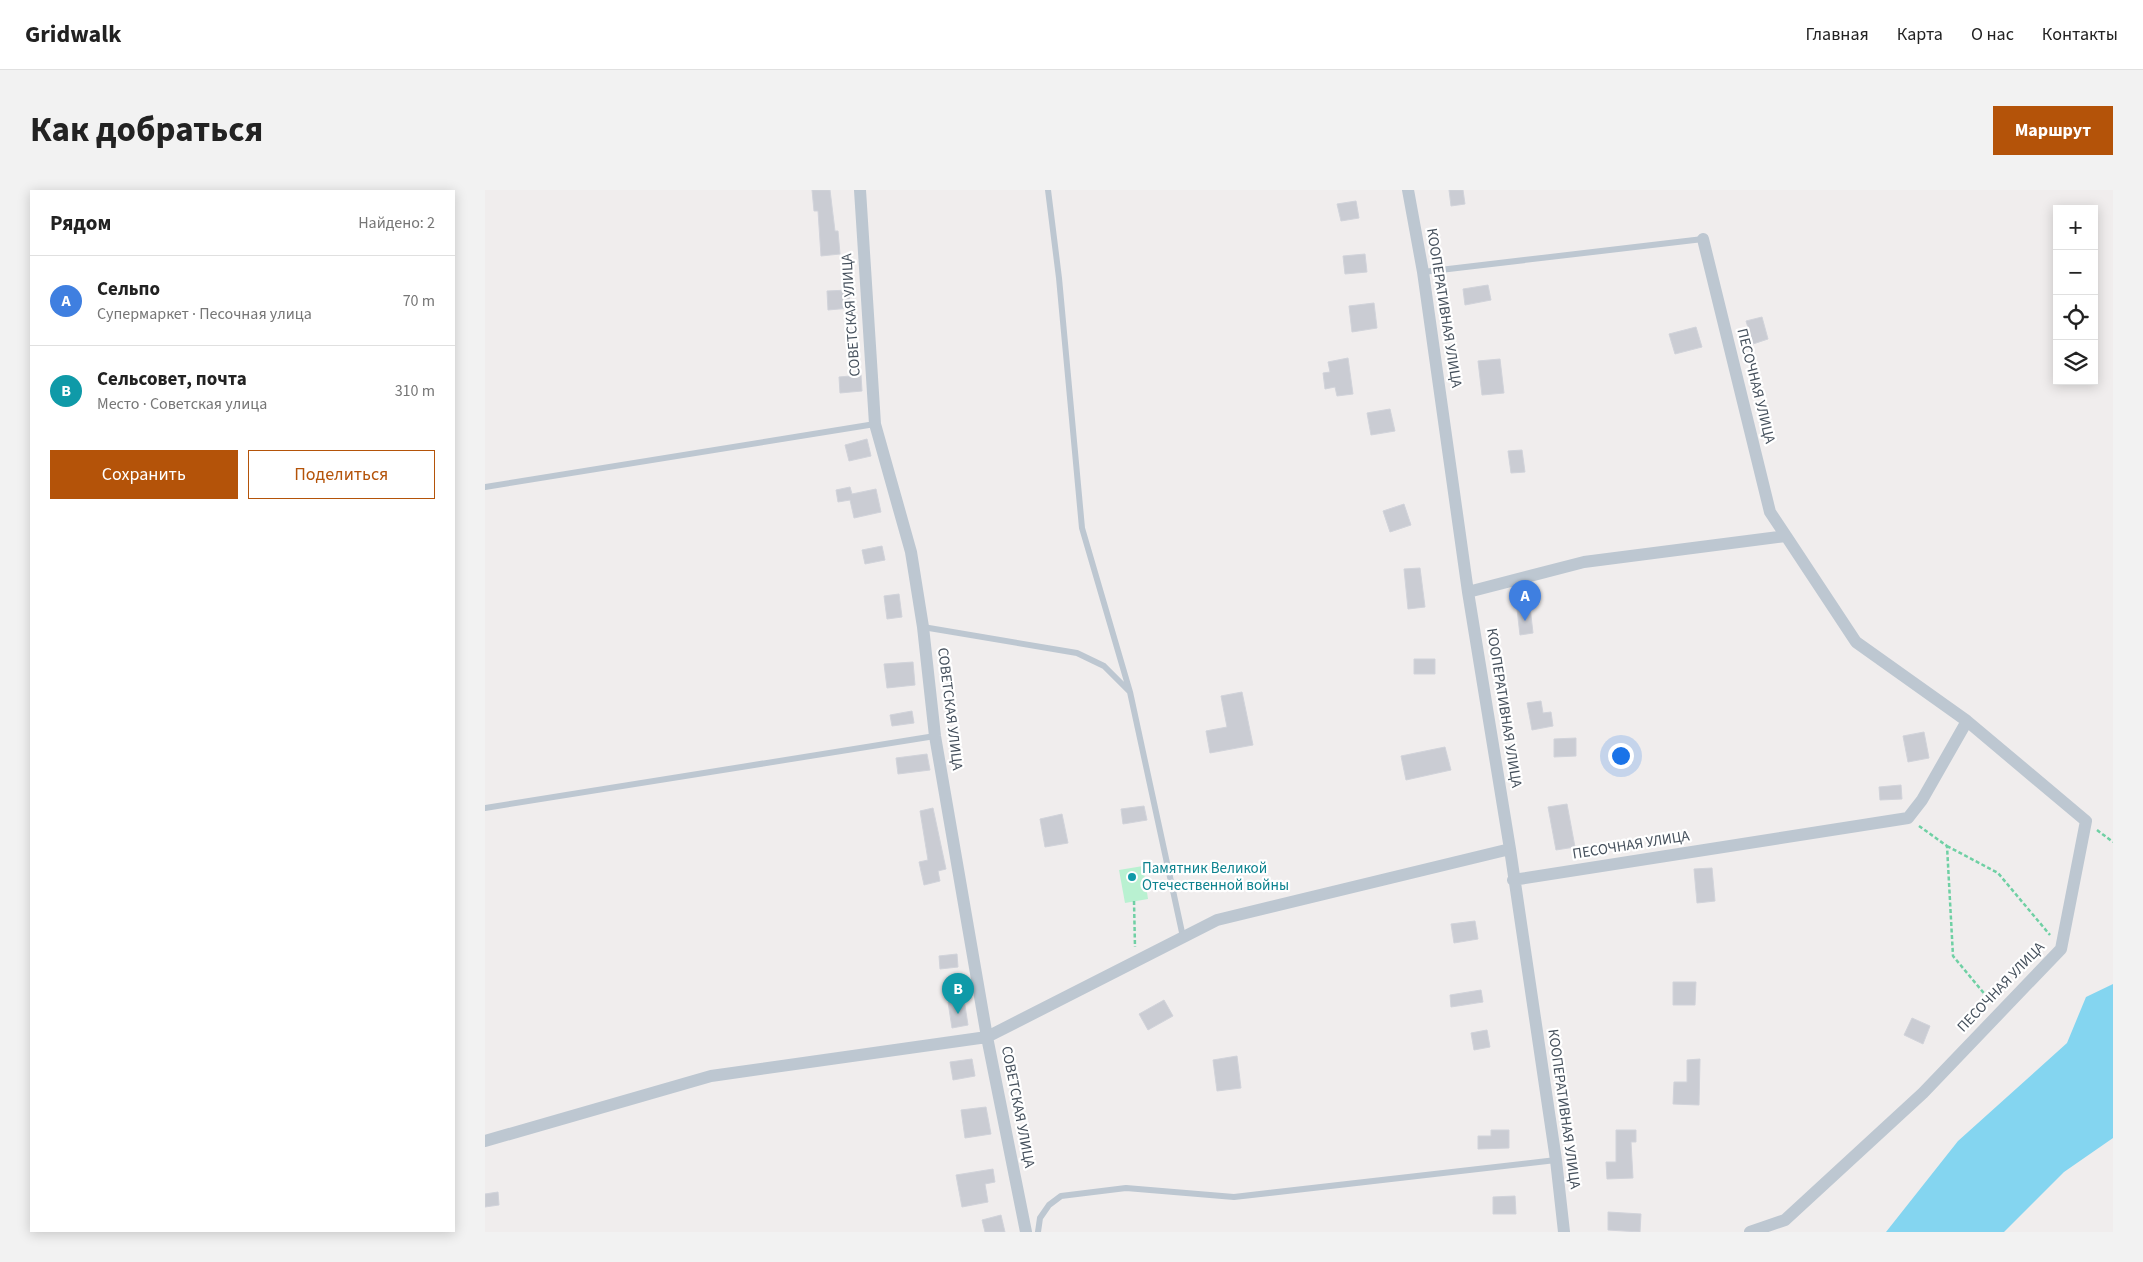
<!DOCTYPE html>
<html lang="ru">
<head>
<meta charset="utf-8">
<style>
  :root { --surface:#fff; --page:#f2f2f2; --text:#222; --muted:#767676; --line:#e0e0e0; --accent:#b45309 }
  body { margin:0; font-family:"Source Sans 3",sans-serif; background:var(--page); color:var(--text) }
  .controls { position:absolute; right:15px; top:15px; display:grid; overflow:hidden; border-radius:0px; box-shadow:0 2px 12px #0003 }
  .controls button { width:45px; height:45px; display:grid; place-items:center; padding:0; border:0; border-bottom:1px solid var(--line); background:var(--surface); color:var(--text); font:25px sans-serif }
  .you { position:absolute; left:1135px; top:565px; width:18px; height:18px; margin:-12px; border:4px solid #fff; border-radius:50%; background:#1a73e8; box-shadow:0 0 0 8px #1a73e833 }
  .badge { display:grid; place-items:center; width:32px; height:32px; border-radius:50%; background:var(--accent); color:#fff; font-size:16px; font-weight:700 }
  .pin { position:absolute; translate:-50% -41px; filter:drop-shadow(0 1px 2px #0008) }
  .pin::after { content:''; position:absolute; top:26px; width:18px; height:15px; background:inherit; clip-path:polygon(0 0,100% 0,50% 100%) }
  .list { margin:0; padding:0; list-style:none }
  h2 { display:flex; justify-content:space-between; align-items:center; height:65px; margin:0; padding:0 20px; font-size:21px }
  h2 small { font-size:16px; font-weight:400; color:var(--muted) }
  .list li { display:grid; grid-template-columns:32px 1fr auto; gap:15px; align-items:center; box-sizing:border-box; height:90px; padding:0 20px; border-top:1px solid var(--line) }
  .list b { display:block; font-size:19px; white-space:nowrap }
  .list p { margin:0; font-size:16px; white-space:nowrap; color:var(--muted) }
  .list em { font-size:16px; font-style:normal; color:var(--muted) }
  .actions { display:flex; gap:10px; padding:15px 20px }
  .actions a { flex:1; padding:11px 0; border:1px solid var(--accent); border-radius:0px; text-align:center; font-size:18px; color:var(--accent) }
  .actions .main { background:var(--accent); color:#fff }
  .icon { flex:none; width:28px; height:28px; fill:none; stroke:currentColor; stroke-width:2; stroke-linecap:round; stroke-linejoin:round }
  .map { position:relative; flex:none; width:1628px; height:1042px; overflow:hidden; border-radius:0px }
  header { display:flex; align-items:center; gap:30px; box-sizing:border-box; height:70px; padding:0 25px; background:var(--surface); border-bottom:1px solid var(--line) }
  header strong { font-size:24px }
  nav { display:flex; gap:28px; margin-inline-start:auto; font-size:18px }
  .intro { display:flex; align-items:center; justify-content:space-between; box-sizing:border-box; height:120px; padding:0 30px }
  h1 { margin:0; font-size:35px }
  .button { padding:12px 22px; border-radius:0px; background:var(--accent); color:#fff; font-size:18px; font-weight:700 }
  main { display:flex; gap:30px; padding:0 30px }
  aside { flex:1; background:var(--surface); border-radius:0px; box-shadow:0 2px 12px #0003 }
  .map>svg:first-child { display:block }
  .green { fill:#b9f1d1 }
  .water { fill:#84d5f0 }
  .building { fill:#caccd3; stroke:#d1d3da }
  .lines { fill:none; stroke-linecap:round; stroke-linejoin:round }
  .path { stroke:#6fd0a4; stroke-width:2.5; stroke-dasharray:4 2.5; stroke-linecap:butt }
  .lane { stroke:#bdc7d1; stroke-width:6 }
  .street { stroke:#bdc7d1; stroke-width:12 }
  .culture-dot { fill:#0f9aa8; stroke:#fff; stroke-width:2 }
  .labels { text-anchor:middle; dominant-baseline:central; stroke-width:4.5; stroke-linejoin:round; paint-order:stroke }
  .street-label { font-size:15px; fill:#45505c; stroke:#fff }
  .culture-label { font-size:15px; fill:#0d838f; stroke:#fff; text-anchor:start }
</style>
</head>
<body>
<header>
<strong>Gridwalk</strong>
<nav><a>Главная</a><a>Карта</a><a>О нас</a><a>Контакты</a></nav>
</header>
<div class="intro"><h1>Как добраться</h1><a class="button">Маршрут</a></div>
<main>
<aside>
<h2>Рядом<small>Найдено: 2</small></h2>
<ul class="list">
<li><span class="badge" style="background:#3f7fe0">A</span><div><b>Сельпо</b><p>Супермаркет · Песочная улица</p></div><em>70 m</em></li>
<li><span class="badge" style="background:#0f9aa8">B</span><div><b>Сельсовет, почта</b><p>Место · Советская улица</p></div><em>310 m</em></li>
</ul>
<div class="actions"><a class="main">Сохранить</a><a>Поделиться</a></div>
</aside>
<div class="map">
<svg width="1628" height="1042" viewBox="0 0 1628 1042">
  <rect width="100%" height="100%" fill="#f0eded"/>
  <path class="green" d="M 658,676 L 663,709 L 640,713 L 634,680 Z"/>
  <path class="water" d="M 1628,794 L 1628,948 L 1579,982 L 1519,1042 L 1401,1042 L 1473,951 L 1582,853 L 1601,807 Z"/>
  <path class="building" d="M 327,0 L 345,0 L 350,41 L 353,41 L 355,64 L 336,66 L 333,21 L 329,21 Z
    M 964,0 L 978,0 L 980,14 L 966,16 Z
    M 871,11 L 874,28 L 856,31 L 852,14 Z
    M 880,64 L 882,82 L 860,84 L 858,66 Z
    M 1003,95 L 1006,110 L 980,115 L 978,99 Z
    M 364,100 L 365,118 L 343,120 L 342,101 Z
    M 889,113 L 892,138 L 867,142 L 864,116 Z
    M 1277,127 L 1283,149 L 1268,154 L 1261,131 Z
    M 1211,137 L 1217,157 L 1190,164 L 1184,144 Z
    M 863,168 L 868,204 L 852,206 L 850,197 L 840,199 L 838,183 L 845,182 L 843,172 Z
    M 1015,169 L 1019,203 L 997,205 L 993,171 Z
    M 376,185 L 377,201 L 355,203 L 354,187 Z
    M 905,219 L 910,241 L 886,245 L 882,223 Z
    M 382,249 L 386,266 L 364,271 L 360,255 Z
    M 1037,260 L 1040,282 L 1026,283 L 1023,261 Z
    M 365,297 L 367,304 L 391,299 L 396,322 L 369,328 L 365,310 L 353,312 L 351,300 Z
    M 919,314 L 926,335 L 905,342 L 898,321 Z
    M 397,356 L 400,370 L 380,374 L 377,360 Z
    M 935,378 L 940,417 L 923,419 L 919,379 Z
    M 414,404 L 417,427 L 402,429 L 399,406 Z
    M 1045,417 L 1048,443 L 1035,445 L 1032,419 Z
    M 929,469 L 950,469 L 950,484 L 929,484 Z
    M 428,472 L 430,495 L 402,498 L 399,474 Z
    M 757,502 L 768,555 L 725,563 L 721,541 L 742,537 L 736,506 Z
    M 1056,511 L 1058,523 L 1066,522 L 1068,536 L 1047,540 L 1042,513 Z
    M 427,521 L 429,533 L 407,536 L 405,525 Z
    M 1439,542 L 1444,568 L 1423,572 L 1418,546 Z
    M 1091,548 L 1091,566 L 1069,567 L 1069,549 Z
    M 960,557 L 966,580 L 921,590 L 916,566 Z
    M 442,564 L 445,580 L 413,584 L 411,568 Z
    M 1416,595 L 1417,609 L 1395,610 L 1394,597 Z
    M 1082,614 L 1090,657 L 1071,660 L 1063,617 Z
    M 659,616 L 662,630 L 638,634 L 636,619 Z
    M 448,618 L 461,679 L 453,681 L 455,691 L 439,695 L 434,672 L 443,670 L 435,621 Z
    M 577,624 L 583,653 L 560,657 L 555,629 Z
    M 1227,678 L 1230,711 L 1212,713 L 1209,679 Z
    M 990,731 L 993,749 L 969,753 L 966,734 Z
    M 472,764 L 473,777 L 455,779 L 454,766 Z
    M 1188,792 L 1211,792 L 1210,815 L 1188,815 Z
    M 996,800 L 998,812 L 966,817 L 965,805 Z
    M 479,809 L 483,835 L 467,838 L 463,812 Z
    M 679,810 L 688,826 L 663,840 L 654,824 Z
    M 1427,828 L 1445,836 L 1438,854 L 1419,845 Z
    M 1002,840 L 1005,857 L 989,860 L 986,843 Z
    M 752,866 L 756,898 L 732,901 L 728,870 Z
    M 487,869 L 490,886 L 468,890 L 465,872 Z
    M 1215,869 L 1214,915 L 1188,914 L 1189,892 L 1202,892 L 1202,870 Z
    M 501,917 L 506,944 L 480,948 L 476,920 Z
    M 1006,940 L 1024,940 L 1024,958 L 993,959 L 993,946 L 1006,946 Z
    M 1131,940 L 1151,940 L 1151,952 L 1146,952 L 1148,988 L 1122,989 L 1121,972 L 1131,972 Z
    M 508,979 L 510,992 L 500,994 L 503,1012 L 477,1017 L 471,985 Z
    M 13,1002 L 14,1015 L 0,1017 L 0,1004 Z
    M 1030,1006 L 1031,1024 L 1008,1024 L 1008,1007 Z
    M 1123,1022 L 1156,1024 L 1155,1042 L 1123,1040 Z
    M 516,1025 L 520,1042 L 500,1042 L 497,1030 Z"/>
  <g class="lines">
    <path class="path" d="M 1434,636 L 1462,656 L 1468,766 L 1507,813
      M 1612,640 L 1628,652
      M 1462,656 L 1513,683 L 1565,745
      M 649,711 L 650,757"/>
    <path class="lane" d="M 563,0 L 574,88 L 597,338 L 645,502
      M 938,82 L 1218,49
      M 0,297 L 390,234
      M 438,437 L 592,463 L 619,476 L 645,502 L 698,747
      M 0,618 L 450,546
      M 553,1042 L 555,1028 L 564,1015 L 576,1006 L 641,998 L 749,1007 L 1071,970"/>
    <path class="street" d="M 375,0 L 390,234 L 426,362 L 438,437 L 450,546 L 502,847 L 541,1042
      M 923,0 L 938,82 L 983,402 L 1025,659 L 1071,970 L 1079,1042
      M 1218,49 L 1285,322 L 1301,346
      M 983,402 L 1099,372 L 1301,346 L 1371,452 L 1482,531 L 1601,631 L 1576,759 L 1438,903 L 1300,1030 L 1265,1042
      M 1028,690 L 1423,628 L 1437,610 L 1482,531
      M 0,951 L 226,886 L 502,847 L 732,730 L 1025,659"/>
  </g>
  <circle class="culture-dot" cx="647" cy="687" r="5"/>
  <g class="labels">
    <g class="street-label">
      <text transform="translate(959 118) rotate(81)">КООПЕРАТИВНАЯ УЛИЦА</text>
      <text transform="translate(366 125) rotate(-94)">СОВЕТСКАЯ УЛИЦА</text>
      <text transform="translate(1271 196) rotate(76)">ПЕСОЧНАЯ УЛИЦА</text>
      <text transform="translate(1019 518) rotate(81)">КООПЕРАТИВНАЯ УЛИЦА</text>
      <text transform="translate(465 519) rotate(83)">СОВЕТСКАЯ УЛИЦА</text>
      <text transform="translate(1146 655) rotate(-9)">ПЕСОЧНАЯ УЛИЦА</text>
      <text transform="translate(1516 797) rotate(-46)">ПЕСОЧНАЯ УЛИЦА</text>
      <text transform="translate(533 917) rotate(79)">СОВЕТСКАЯ УЛИЦА</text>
      <text transform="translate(1079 919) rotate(82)">КООПЕРАТИВНАЯ УЛИЦА</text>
    </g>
    <g class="culture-label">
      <text x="657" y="678">Памятник Великой<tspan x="657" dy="17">Отечественной войны</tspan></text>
    </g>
  </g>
</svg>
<div class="controls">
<button>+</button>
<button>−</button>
<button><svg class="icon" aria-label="locate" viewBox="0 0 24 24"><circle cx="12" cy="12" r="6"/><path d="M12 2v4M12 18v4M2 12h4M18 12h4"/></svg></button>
<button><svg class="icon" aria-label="layers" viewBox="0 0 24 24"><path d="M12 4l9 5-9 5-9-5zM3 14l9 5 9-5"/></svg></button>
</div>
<div class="you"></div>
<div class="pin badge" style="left:1040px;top:431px;background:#3f7fe0">A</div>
<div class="pin badge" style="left:473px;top:824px;background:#0f9aa8">B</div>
</div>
</main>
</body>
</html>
